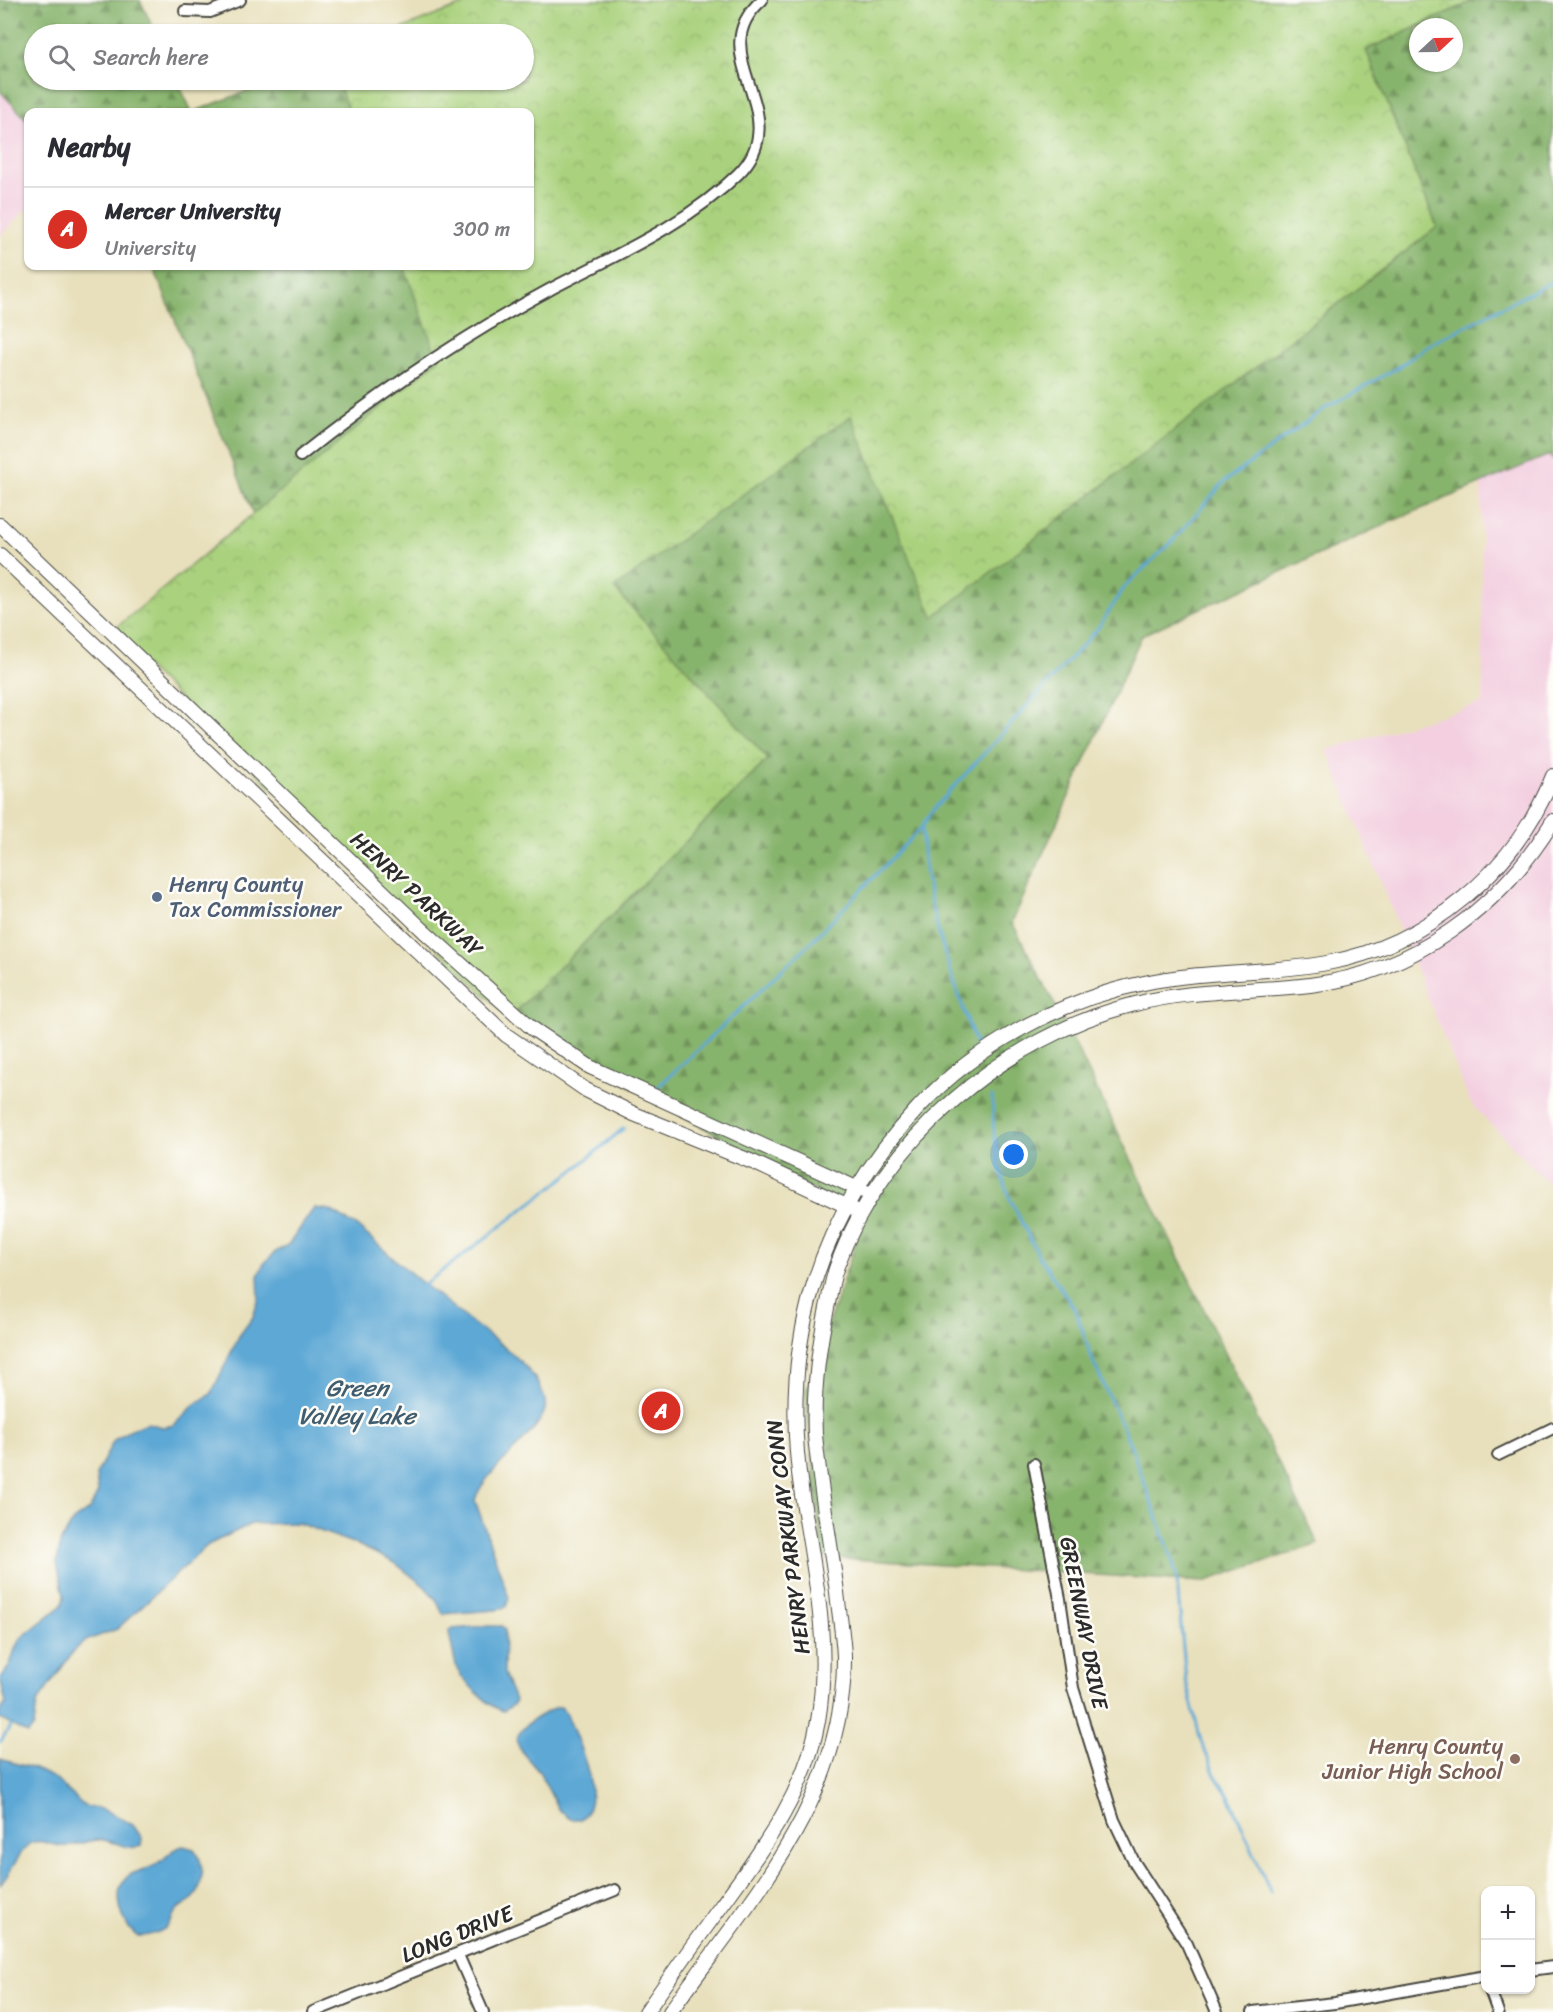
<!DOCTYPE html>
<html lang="en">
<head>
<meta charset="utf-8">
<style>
  :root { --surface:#fff; --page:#f2f2f3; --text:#2b2b33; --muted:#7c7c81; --line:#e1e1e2; --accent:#d93025 }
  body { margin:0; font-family:Sriracha,sans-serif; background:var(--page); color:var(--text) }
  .controls { position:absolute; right:18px; bottom:18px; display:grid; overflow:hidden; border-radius:12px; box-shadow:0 2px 4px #0004 }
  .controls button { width:54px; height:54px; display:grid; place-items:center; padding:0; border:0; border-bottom:2px solid var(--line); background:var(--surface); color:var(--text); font:30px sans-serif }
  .compass { position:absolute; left:1409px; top:18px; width:54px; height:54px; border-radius:50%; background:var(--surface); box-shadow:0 2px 4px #0004; rotate:68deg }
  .you { position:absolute; left:1014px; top:1155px; width:21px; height:21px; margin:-15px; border:4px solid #fff; border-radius:50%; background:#1a73e8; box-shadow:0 0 0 9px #1a73e833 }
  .badge { display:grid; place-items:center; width:39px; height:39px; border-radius:50%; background:var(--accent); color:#fff; font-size:20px; font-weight:700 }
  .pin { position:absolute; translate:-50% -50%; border:3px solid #fff; box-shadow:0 2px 6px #0006 }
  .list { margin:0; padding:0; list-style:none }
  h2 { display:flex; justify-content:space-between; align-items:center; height:78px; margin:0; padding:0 24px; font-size:26px }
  h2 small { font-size:20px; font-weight:400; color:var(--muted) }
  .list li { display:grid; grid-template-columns:39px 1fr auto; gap:18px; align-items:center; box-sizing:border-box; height:84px; padding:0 24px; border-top:2px solid var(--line) }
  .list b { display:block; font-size:22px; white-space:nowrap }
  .list p { margin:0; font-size:20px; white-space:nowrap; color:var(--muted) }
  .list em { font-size:20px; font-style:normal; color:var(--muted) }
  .icon { flex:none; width:33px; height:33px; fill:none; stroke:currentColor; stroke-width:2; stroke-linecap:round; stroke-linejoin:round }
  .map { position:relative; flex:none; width:1553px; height:2012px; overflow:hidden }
  .search { position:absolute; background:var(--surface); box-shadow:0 2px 4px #0004; left:24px; top:24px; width:510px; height:66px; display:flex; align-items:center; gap:15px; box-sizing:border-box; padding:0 21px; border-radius:33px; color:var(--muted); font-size:22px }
  .panel { position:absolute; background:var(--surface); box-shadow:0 2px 4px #0004; left:24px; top:108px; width:510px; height:162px; border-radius:12px }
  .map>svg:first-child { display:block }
  .built { fill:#f3cfe0 }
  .forest { fill:url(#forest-firs); stroke:#59704c; stroke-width:1.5; fill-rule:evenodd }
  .park { fill:url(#park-crowns); stroke:#6a7e54; stroke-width:1.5 }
  .water { fill:#5da8d5; stroke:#446a80; stroke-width:1.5 }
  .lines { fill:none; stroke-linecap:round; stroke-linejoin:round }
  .stream { stroke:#5da8d5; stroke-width:3 }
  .minor-casing { stroke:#474641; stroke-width:14 }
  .tertiary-casing { stroke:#474641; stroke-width:16 }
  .minor { stroke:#fff; stroke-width:10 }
  .tertiary { stroke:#fff; stroke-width:14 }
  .service-dot { fill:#5c6f8a; stroke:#fdfcf7; stroke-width:2 }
  .education-dot { fill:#8d6e63; stroke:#fdfcf7; stroke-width:2 }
  .labels { text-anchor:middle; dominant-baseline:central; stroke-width:5; stroke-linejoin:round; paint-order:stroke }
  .service-label { font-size:22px; fill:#4e5e75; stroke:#fdfcf7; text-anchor:start }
  .street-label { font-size:22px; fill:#2b2b2b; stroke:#fdfcf7 }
  .education-label { font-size:22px; fill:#785e54; stroke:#fdfcf7; text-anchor:end }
  .water-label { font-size:24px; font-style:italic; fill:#3f5d6f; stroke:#fdfcf7 }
</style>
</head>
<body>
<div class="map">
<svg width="1553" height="2012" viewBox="0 0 1553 2012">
  <defs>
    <pattern id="forest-firs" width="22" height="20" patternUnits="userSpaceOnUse" patternTransform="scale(1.5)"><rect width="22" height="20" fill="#87b46d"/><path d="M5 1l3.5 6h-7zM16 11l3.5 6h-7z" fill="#6f935a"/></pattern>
    <pattern id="park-crowns" width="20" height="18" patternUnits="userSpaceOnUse" patternTransform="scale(1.5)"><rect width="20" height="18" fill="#aad27e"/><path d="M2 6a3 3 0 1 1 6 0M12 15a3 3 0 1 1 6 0" fill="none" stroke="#92b46d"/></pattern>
  </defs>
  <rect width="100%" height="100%" fill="#fdfcf7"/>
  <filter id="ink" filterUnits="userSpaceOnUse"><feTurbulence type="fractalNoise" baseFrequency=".0167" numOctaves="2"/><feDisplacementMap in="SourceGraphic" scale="12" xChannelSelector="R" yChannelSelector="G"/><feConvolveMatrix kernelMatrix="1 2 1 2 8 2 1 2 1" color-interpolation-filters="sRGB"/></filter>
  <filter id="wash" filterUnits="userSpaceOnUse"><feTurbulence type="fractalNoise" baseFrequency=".008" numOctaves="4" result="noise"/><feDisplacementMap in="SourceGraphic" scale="24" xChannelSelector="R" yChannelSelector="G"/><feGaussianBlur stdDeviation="1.35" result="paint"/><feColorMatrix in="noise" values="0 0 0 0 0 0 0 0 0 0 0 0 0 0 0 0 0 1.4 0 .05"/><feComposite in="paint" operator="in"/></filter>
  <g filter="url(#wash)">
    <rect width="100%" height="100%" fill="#e8e0bc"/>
    <path class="built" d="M 0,91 L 28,121 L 28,208 L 0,236 Z
      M 1549,455 L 1553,460 L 1553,1188 L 1471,1104 L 1327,750 L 1483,703 L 1481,483 Z"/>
    <path class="forest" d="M 0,0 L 140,0 L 156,34 L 34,34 L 34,80 L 177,80 L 192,112 L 28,112 L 28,121 L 0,91 Z
      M 1475,0 L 1553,0 L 1553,460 L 1549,455 L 1390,522 L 1142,635 L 1012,922 L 1073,1040 L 1318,1544 L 1203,1582 L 822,1557 L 806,1390 L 864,1218 L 509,1018 L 768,759 L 613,588 L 851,415 L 933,616 L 1437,227 L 1366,50 ZM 1418,27 L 1454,27 L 1454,63 L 1418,63 Z
      M 275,80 L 337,80 L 349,112 L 193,112 Z
      M 153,266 L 404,266 L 438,360 L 254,515 Z"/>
    <path class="park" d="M 475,0 L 1475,0 L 1366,50 L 1437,227 L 933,617 L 851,416 L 614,588 L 768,759 L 509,1018 L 111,632 L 438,360 L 404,266 L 530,266 L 530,112 L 349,112 L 337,80 L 524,80 L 524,34 L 388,34 Z"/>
    <path class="water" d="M 314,1208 L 330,1210 L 358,1227 L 392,1257 C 416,1278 441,1298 466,1318 C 492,1339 531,1361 543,1394 C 548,1406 545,1413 538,1423 C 522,1447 482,1475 475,1500 L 509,1598 L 506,1607 L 496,1610 L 443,1614 L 435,1598 L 424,1586 L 395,1563 L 358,1545 L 298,1523 L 251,1524 L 208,1545 L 117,1629 L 88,1640 L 75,1649 L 37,1703 L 34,1726 L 28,1734 L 0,1719 L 0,1712 L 6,1703 L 0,1678 C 16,1663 10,1652 21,1638 L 62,1605 L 64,1596 L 57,1563 L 60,1543 L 73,1521 L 90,1509 L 98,1492 L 96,1475 L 114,1440 L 131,1429 L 147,1423 L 163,1427 L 174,1425 L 195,1404 L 211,1394 L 239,1336 L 253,1317 L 259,1298 L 258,1276 L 263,1265 L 274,1253 L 289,1244 Z
      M 486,1626 L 502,1626 L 505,1630 L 504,1673 L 515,1700 L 513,1705 L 504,1711 C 492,1709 464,1682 458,1671 C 456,1667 449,1636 449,1630 L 452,1629 Z
      M 557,1707 L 561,1707 L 567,1714 C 576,1739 607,1798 581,1819 L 570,1819 L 558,1809 L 540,1773 L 521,1751 L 516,1740 C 522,1723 542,1714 557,1707 Z
      M 0,1759 L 35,1769 L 54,1778 L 84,1806 L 102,1809 L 117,1816 L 133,1825 L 142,1838 L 141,1846 C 130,1851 114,1841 101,1840 C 88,1839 78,1846 65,1846 C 53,1847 41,1837 29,1844 C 22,1849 9,1875 0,1885 Z
      M 183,1846 L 194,1849 C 206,1863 204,1890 190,1902 C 186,1905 181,1906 178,1909 C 174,1912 173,1917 171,1922 C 165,1932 147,1937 137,1936 C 122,1925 111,1892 127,1877 C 135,1870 148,1870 157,1864 C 167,1858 171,1849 183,1846 Z"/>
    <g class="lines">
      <path class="stream" d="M 922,827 C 922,902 952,975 976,1045
        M 659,1086 L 807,946 L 922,827 L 931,812 L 1098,628 L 1126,585 L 1171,543 L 1224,482 L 1324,409 L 1399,367 L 1427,346 L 1553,281
        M 992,1097 L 994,1134 L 1001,1173 L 1009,1197 L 1038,1255 L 1076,1311 L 1092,1359 L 1131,1446 L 1172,1558 L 1177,1582 L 1186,1681 L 1201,1741 L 1215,1775 L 1229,1796 L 1271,1893
        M 424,1285 L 574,1170 L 624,1128
        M 0,1742 L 11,1726"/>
    </g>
  </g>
  <g filter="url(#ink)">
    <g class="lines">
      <defs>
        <path id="minor" d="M 185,11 L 210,12 L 240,0
          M 300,456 C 378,394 460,338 549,290 C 613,256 685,226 738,174 C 799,113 699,55 762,0
          M 1498,1455 L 1553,1428
          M 1034,1464 L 1060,1599 L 1073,1688 L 1114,1820 L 1134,1862 L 1187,1944 L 1217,2012
          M 458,1955 L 483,2012
          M 1530,1970 L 1553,1967
          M 1490,1990 L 1498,2012
          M 313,2012 L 615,1890
          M 1253,2012 L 1335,2003 L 1486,1976"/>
        <path id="tertiary" d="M 0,525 L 424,931 L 533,1029 L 590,1067 L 863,1191
          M 0,555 L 506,1035 L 586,1090 L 634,1114 L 755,1163 L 853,1209
          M 646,2012 C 671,1976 696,1940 722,1905 C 764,1847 805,1793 818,1721 C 831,1645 814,1570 802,1495 C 779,1347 815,1219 918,1108 C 976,1045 1061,1000 1144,983 C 1205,970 1266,974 1327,963 C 1427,945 1516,870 1553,776
          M 670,2012 C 748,1902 846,1799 844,1656 C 843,1635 839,1613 837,1592 C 830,1540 820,1488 815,1435 C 813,1391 818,1351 827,1308 C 830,1294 832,1279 837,1266 C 883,1139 1004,1037 1135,1004 C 1192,989 1251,992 1310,985 C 1413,973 1500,908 1553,821"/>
      </defs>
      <use href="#minor" class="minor-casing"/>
      <use href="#tertiary" class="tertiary-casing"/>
      <use href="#minor" class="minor"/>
      <use href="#tertiary" class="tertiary"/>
    </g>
  </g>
  <circle class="service-dot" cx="157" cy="897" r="6"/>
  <circle class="education-dot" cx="1515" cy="1759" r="6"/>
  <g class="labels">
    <g class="service-label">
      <text x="169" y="884">Henry County<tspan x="169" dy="25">Tax Commissioner</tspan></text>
    </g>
    <g class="street-label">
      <text transform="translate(417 894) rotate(43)">HENRY PARKWAY</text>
      <text transform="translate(788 1537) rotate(-97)">HENRY PARKWAY CONN</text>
      <text transform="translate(1084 1623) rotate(79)">GREENWAY DRIVE</text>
      <text transform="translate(457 1934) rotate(-22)">LONG DRIVE</text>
    </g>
    <g class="education-label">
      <text x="1503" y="1746">Henry County<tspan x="1503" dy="25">Junior High School</tspan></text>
    </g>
    <g class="water-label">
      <text x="357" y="1388">Green<tspan x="357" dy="28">Valley Lake</tspan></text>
    </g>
  </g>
</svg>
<div class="controls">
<button>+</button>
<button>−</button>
</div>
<svg class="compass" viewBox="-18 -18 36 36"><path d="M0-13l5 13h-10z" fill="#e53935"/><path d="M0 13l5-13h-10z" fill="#7c7c81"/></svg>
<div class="you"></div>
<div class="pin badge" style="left:661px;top:1411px">A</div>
<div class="search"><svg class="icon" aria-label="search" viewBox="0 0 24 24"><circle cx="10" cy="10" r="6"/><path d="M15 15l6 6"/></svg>Search here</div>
<section class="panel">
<h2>Nearby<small></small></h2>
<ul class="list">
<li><span class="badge">A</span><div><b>Mercer University</b><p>University</p></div><em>300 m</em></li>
</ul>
</section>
</div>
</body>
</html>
